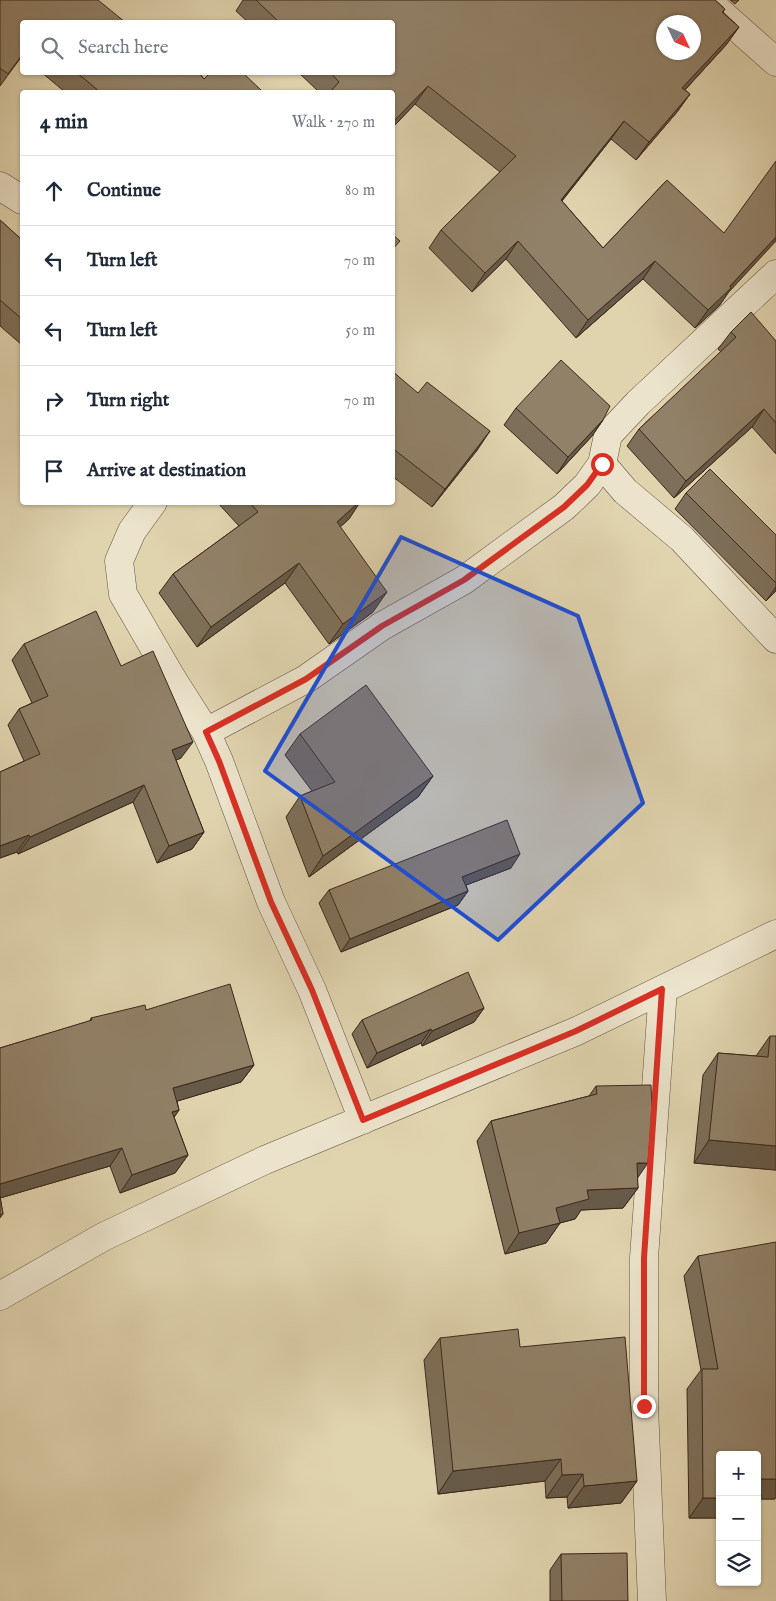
<!DOCTYPE html>
<html lang="en">
<head>
<meta charset="utf-8">
<style>
  :root { --surface:#fff; --page:#f2f2f3; --text:#1f2937; --muted:#747a83; --line:#e0e1e3 }
  body { margin:0; font-family:"IM FELL English",serif; background:var(--page); color:var(--text) }
  .controls { position:absolute; right:15px; bottom:15px; display:grid; overflow:hidden; border-radius:5px; box-shadow:0 1px 4px #0004 }
  .controls button { width:45px; height:45px; display:grid; place-items:center; padding:0; border:0; border-bottom:1px solid var(--line); background:var(--surface); color:var(--text); font:25px sans-serif }
  .compass { position:absolute; left:656px; top:15px; width:45px; height:45px; border-radius:50%; background:var(--surface); box-shadow:0 1px 4px #0004; rotate:134deg }
  .stop { position:absolute; width:15px; height:15px; margin:-11px; border:4px solid #d93025; border-radius:50%; background:#fff }
  .stop.end { background:#d93025; border-color:#fff; box-shadow:0 1px 5px #0008 }
  .list { margin:0; padding:0; list-style:none }
  h2 { display:flex; justify-content:space-between; align-items:center; height:65px; margin:0; padding:0 20px; font-size:21px }
  h2 small { font-size:16px; font-weight:400; color:var(--muted) }
  .list li { display:grid; grid-template-columns:32px 1fr auto; gap:15px; align-items:center; box-sizing:border-box; height:70px; padding:0 20px; border-top:1px solid var(--line) }
  .list b { display:block; font-size:19px; white-space:nowrap }
  .list em { font-size:16px; font-style:normal; color:var(--muted) }
  .icon { flex:none; width:28px; height:28px; fill:none; stroke:currentColor; stroke-width:2; stroke-linecap:round; stroke-linejoin:round }
  .map { position:relative; flex:none; width:776px; height:1601px; overflow:hidden }
  .search { position:absolute; background:var(--surface); box-shadow:0 1px 4px #0004; left:20px; top:20px; width:375px; height:55px; display:flex; align-items:center; gap:12px; box-sizing:border-box; padding:0 18px; border-radius:5px; color:var(--muted); font-size:19px }
  .panel { position:absolute; background:var(--surface); box-shadow:0 1px 4px #0004; left:20px; top:90px; width:375px; height:415px; border-radius:5px }
  .map>svg:first-child { display:block }
  .lines { fill:none; stroke-linecap:round; stroke-linejoin:round }
  .minor-casing { stroke:#655240; stroke-width:29 }
  .minor { stroke:#ebe3cb; stroke-width:28 }
  .wall { fill:#7d6f59; stroke:#3c271b }
  .shaded-wall { fill:#665a49; stroke:#3c271b }
  .building { fill:#918168; stroke:#3c271b; fill-rule:evenodd }
  .route { stroke:#d93025; stroke-width:6 }
  .marked { fill:#1d4ed8; fill-opacity:0.2; stroke:#1d4ed8; stroke-width:4; stroke-linejoin:round }
</style>
</head>
<body>
<div class="map">
<svg width="776" height="1601" viewBox="0 0 776 1601">
  <rect width="100%" height="100%" fill="#e0d4af"/>
  <filter id="stains"><feTurbulence type="fractalNoise" baseFrequency=".004" numOctaves="4"/><feColorMatrix values="0 0 0 0 .2 0 0 0 0 .09 0 0 0 0 .02 0 0 0 .5 -.17"/></filter>
  <radialGradient id="worn" r=".72"><stop offset=".6" stop-color="#630" stop-opacity="0"/><stop offset="1" stop-color="#630" stop-opacity=".3"/></radialGradient>
  <g class="lines">
    <defs>
      <path id="minor" d="M 706,0 L 776,62
        M 0,186 L 22,200
        M 602,464 L 625,491 L 682,539 L 776,639
        M 153,502 L 132,531 L 119,561 L 123,594 L 171,677 L 206,732 L 219,761 L 271,902 L 312,990 L 363,1120
        M 206,732 L 306,679 L 382,626 L 464,580 L 564,507 L 587,485 L 602,464 L 608,435 L 638,403 L 776,274
        M 0,1296 L 103,1237 L 265,1160 L 577,1031 L 776,934
        M 652,1601 L 644,1406 L 644,1258 L 663,989"/>
    </defs>
    <use href="#minor" class="minor-casing"/>
    <use href="#minor" class="minor"/>
  </g>
  <path class="wall" d="M 0,0 L 22,22 L 22,57 L 22,56 L 0,86 Z
    M 243,0 L 715,0 L 725,9 L 723,12 L 739,27 L 726,45 L 685,90 L 690,94 L 677,112 L 636,160 L 611,139 L 562,201 L 603,248 L 667,180 L 728,293 L 719,306 L 695,328 L 643,279 L 576,338 L 506,259 L 472,292 L 429,248 L 441,230 L 500,172 L 415,104 L 392,128 L 392,92 L 319,92 L 298,72 L 392,72 L 392,22 L 248,22 L 236,11 Z
    M 730,0 L 739,0 L 735,4 Z
    M 41,72 L 198,72 L 204,79 L 263,92 L 65,92 Z
    M 0,220 L 22,240 L 22,345 L 0,326 Z
    M 731,332 L 776,341 L 776,454 L 752,427 L 674,498 L 627,446 L 639,429 L 721,352 L 718,349 Z
    M 392,371 L 478,449 L 432,507 L 392,476 Z
    M 516,408 L 603,420 L 592,436 L 557,474 L 504,425 Z
    M 686,493 L 776,535 L 776,591 L 766,601 L 675,509 Z
    M 217,502 L 360,502 L 349,519 L 340,527 L 373,612 L 329,644 L 285,583 L 197,647 L 159,593 L 173,574 L 239,526 Z
    M 24,644 L 121,666 L 181,758 L 176,760 L 204,832 L 192,849 L 157,863 L 133,802 L 18,854 L 17,852 L 0,858 L 0,772 L 24,761 L 8,725 L 19,709 L 32,703 L 12,660 Z
    M 300,734 L 433,776 L 418,797 L 309,877 L 286,817 L 300,796 L 312,791 L 285,755 Z
    M 511,868 L 466,885 L 468,891 L 458,905 L 341,952 L 319,903 L 329,890 Z
    M 484,1008 L 474,1022 L 422,1046 L 421,1043 L 367,1068 L 352,1034 L 362,1020 Z
    M 146,1010 L 254,1065 L 241,1082 L 177,1101 L 179,1110 L 174,1117 L 188,1155 L 175,1173 L 120,1193 L 110,1166 L 0,1198 L 3,1214 L 0,1218 L 0,1048 L 90,1021 L 91,1018 Z
    M 770,1036 L 776,1170 L 694,1163 L 703,1075 L 718,1053 L 756,1056 Z
    M 596,1086 L 637,1178 L 638,1188 L 623,1208 L 581,1210 L 575,1219 L 560,1223 L 546,1243 L 505,1254 L 477,1141 L 491,1121 L 589,1096 Z
    M 698,1256 L 775,1499 L 759,1499 L 757,1502 L 757,1455 L 720,1518 L 689,1518 L 687,1389 L 701,1370 L 684,1276 Z
    M 440,1338 L 520,1347 L 637,1481 L 621,1503 L 568,1508 L 567,1497 L 546,1498 L 545,1481 L 438,1494 L 424,1360 Z
    M 561,1554 L 628,1601 L 550,1601 L 550,1570 Z"/>
  <path class="shaded-wall" d="M 739,27 L 726,45 L 670,106 L 682,88 Z
    M 428,86 L 415,104 L 392,128 L 392,123 Z
    M 690,94 L 677,112 L 636,160 L 649,142 Z
    M 624,121 L 611,139 L 548,218 L 561,200 Z
    M 776,237 L 776,241 L 728,293 L 719,306 L 695,328 L 708,310 Z
    M 518,241 L 506,259 L 472,292 L 485,273 Z
    M 655,261 L 643,279 L 576,338 L 588,320 Z
    M 764,409 L 752,427 L 674,498 L 686,481 Z
    M 603,420 L 592,436 L 557,474 L 568,457 Z
    M 490,431 L 478,449 L 432,507 L 445,489 Z
    M 359,502 L 360,502 L 349,519 L 323,542 L 337,522 Z
    M 299,563 L 285,583 L 197,647 L 211,627 Z
    M 776,587 L 776,591 L 766,601 Z
    M 387,592 L 373,612 L 329,644 L 343,624 Z
    M 193,742 L 181,758 L 160,767 L 172,750 Z
    M 433,776 L 418,797 L 309,877 L 323,856 Z
    M 144,785 L 133,802 L 18,854 L 30,837 Z
    M 204,832 L 192,849 L 157,863 L 169,846 Z
    M 29,835 L 17,852 L 0,858 L 0,846 Z
    M 520,854 L 511,868 L 453,890 L 462,877 Z
    M 468,891 L 458,905 L 341,952 L 350,939 Z
    M 484,1008 L 474,1022 L 422,1046 L 432,1031 Z
    M 431,1029 L 421,1043 L 367,1068 L 377,1053 Z
    M 254,1065 L 241,1082 L 161,1106 L 173,1088 Z
    M 179,1110 L 167,1128 L 172,1112 Z
    M 709,1140 L 776,1146 L 776,1170 L 694,1163 Z
    M 122,1148 L 110,1166 L 0,1198 L 0,1184 Z
    M 188,1155 L 175,1173 L 120,1193 L 132,1175 Z
    M 637,1163 L 648,1163 L 634,1183 Z
    M 638,1188 L 623,1208 L 581,1210 L 575,1219 L 551,1225 L 560,1223 L 546,1243 L 505,1254 L 519,1233 L 556,1208 L 587,1190 Z
    M 561,1459 L 545,1481 L 438,1494 L 453,1471 Z
    M 583,1474 L 567,1497 L 546,1498 L 562,1475 Z
    M 760,1479 L 776,1479 L 776,1497 L 775,1499 L 759,1499 L 757,1502 L 757,1484 Z
    M 637,1481 L 621,1503 L 568,1508 L 584,1486 Z
    M 703,1498 L 720,1498 L 720,1518 L 689,1518 Z"/>
  <path class="building" d="M 0,0 L 98,0 L 125,22 L 22,22 L 22,55 L 8,74 L 0,68 Z
    M 256,0 L 715,0 L 725,9 L 722,12 L 739,27 L 682,88 L 690,94 L 649,142 L 624,121 L 561,200 L 603,248 L 667,180 L 724,233 L 776,161 L 776,237 L 730,286 L 731,288 L 708,310 L 655,261 L 588,320 L 518,241 L 485,273 L 441,230 L 516,156 L 428,86 L 392,123 L 392,92 L 330,92 L 339,82 L 330,72 L 392,72 L 392,22 L 279,22 ZM 664,22 L 694,22 L 694,52 L 664,52 Z
    M 76,72 L 198,72 L 204,79 L 211,72 L 242,72 L 263,92 L 100,92 Z
    M 0,220 L 22,240 L 22,319 L 0,300 Z
    M 392,234 L 400,241 L 392,250 Z
    M 751,312 L 776,341 L 776,423 L 764,409 L 686,481 L 639,429 L 736,337 L 731,332 Z
    M 561,360 L 610,406 L 603,420 L 568,457 L 516,408 Z
    M 392,371 L 418,393 L 427,382 L 490,431 L 445,489 L 392,448 Z
    M 710,469 L 776,535 L 776,583 L 686,493 Z
    M 249,502 L 359,502 L 337,522 L 387,592 L 343,624 L 299,563 L 211,627 L 173,574 L 258,512 Z
    M 96,611 L 121,666 L 153,651 L 193,742 L 172,750 L 204,832 L 169,846 L 144,785 L 30,837 L 29,835 L 0,846 L 0,772 L 40,754 L 19,709 L 48,696 L 24,644 Z
    M 366,685 L 433,776 L 323,856 L 300,796 L 335,782 L 300,734 Z
    M 507,820 L 520,854 L 462,877 L 468,891 L 350,939 L 329,890 Z
    M 468,972 L 484,1008 L 432,1031 L 431,1029 L 377,1053 L 362,1020 Z
    M 230,984 L 254,1065 L 173,1088 L 179,1110 L 172,1112 L 188,1155 L 132,1175 L 122,1148 L 0,1184 L 0,1048 L 92,1020 L 91,1018 L 145,1005 L 146,1010 Z
    M 770,1036 L 776,1036 L 776,1146 L 709,1140 L 718,1053 L 768,1057 Z
    M 651,1085 L 652,1109 L 648,1163 L 637,1163 L 638,1188 L 587,1190 L 589,1199 L 556,1208 L 560,1223 L 519,1233 L 491,1121 L 597,1094 L 596,1086 Z
    M 0,1196 L 3,1214 L 0,1215 Z
    M 776,1242 L 776,1479 L 760,1479 L 761,1497 L 757,1497 L 757,1455 L 720,1455 L 720,1498 L 703,1498 L 702,1369 L 718,1369 L 698,1256 Z
    M 518,1329 L 520,1347 L 625,1337 L 637,1481 L 584,1486 L 583,1474 L 562,1475 L 561,1459 L 453,1471 L 440,1338 Z
    M 627,1553 L 628,1601 L 562,1601 L 561,1554 Z"/>
  <g class="lines">
    <path class="route" d="M 602,464 L 587,485 L 564,507 L 464,580 L 382,626 L 306,679 L 206,732 L 219,761 L 271,902 L 312,990 L 363,1120 L 576,1031 L 662,989 L 644,1258 L 644,1406"/>
  </g>
  <path class="marked" d="M 401,537 L 578,616 L 643,803 L 498,940 L 265,771 Z"/>
  <rect width="100%" height="100%" filter="url(#stains)"/>
  <rect width="100%" height="100%" fill="url(#worn)"/>
</svg>
<div class="controls">
<button>+</button>
<button>−</button>
<button><svg class="icon" aria-label="layers" viewBox="0 0 24 24"><path d="M12 4l9 5-9 5-9-5zM3 14l9 5 9-5"/></svg></button>
</div>
<svg class="compass" viewBox="-18 -18 36 36"><path d="M0-13l5 13h-10z" fill="#e53935"/><path d="M0 13l5-13h-10z" fill="#747a83"/></svg>
<div class="stop" style="left:602px;top:464px"></div>
<div class="stop end" style="left:644px;top:1406px"></div>
<div class="search"><svg class="icon" aria-label="search" viewBox="0 0 24 24"><circle cx="10" cy="10" r="6"/><path d="M15 15l6 6"/></svg>Search here</div>
<section class="panel">
<h2>4 min<small>Walk · 270 m</small></h2>
<ul class="list">
<li><svg class="icon" aria-label="ahead" viewBox="0 0 24 24"><path d="M12 20V5M6 11l6-6 6 6"/></svg><div><b>Continue</b></div><em>80 m</em></li>
<li><svg class="icon" aria-label="left" viewBox="0 0 24 24"><path d="M17 20v-9H6M10 6l-5 5 5 5"/></svg><div><b>Turn left</b></div><em>70 m</em></li>
<li><svg class="icon" aria-label="left" viewBox="0 0 24 24"><path d="M17 20v-9H6M10 6l-5 5 5 5"/></svg><div><b>Turn left</b></div><em>50 m</em></li>
<li><svg class="icon" aria-label="right" viewBox="0 0 24 24"><path d="M7 20v-9h11M14 6l5 5-5 5"/></svg><div><b>Turn right</b></div><em>70 m</em></li>
<li><svg class="icon" aria-label="arrive" viewBox="0 0 24 24"><path d="M6 21V4h12l-3 4 3 4H6"/></svg><div><b>Arrive at destination</b></div></li>
</ul>
</section>
</div>
</body>
</html>
